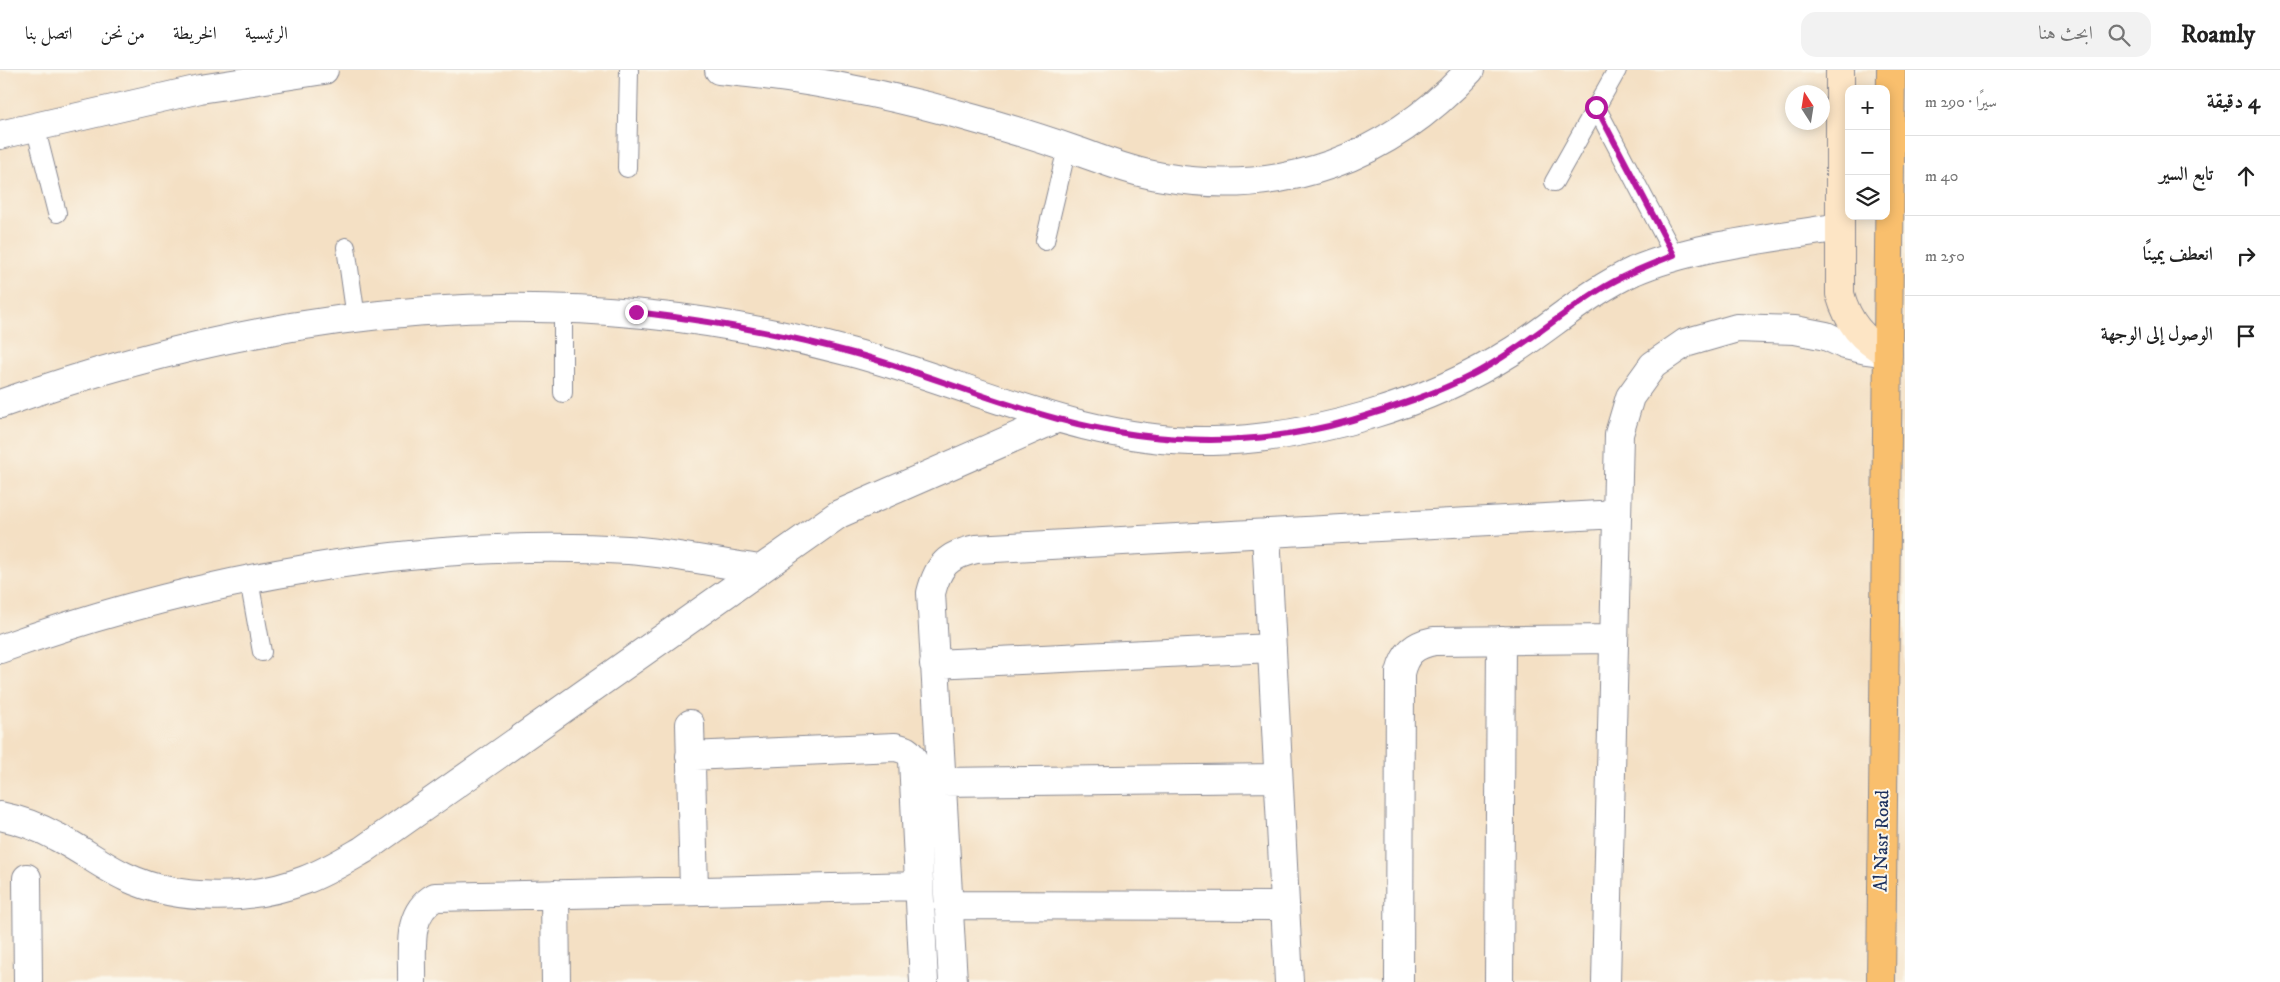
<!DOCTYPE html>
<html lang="ar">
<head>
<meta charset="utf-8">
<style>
  :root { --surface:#fff; --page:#f2f2f2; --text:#222; --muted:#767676; --line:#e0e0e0 }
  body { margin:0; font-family:"IM FELL DW Pica",Amiri,serif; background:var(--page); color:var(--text); direction:rtl }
  .controls { position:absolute; right:15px; top:15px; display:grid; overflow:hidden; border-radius:10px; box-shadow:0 2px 12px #0003 }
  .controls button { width:45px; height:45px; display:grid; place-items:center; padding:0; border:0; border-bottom:1px solid var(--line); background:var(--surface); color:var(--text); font:25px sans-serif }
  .compass { position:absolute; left:1785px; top:15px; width:45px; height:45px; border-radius:50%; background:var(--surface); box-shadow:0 2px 12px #0003; rotate:348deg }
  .stop { position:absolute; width:15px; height:15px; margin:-11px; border:4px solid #b5179e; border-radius:50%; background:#fff }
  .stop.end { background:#b5179e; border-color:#fff; box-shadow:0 1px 5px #0008 }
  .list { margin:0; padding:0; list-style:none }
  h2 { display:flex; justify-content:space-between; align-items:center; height:65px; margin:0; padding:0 20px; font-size:21px }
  h2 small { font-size:16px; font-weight:400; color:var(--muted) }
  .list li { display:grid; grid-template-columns:32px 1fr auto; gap:15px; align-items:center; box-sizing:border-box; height:80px; padding:0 20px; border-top:1px solid var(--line) }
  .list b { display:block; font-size:19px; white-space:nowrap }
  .list em { font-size:16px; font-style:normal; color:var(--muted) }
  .icon { flex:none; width:28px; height:28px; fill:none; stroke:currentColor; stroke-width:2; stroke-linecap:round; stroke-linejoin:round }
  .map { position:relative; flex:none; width:1905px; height:912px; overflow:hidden; direction:ltr }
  header { display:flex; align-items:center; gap:30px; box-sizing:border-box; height:70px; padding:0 25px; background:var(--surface); border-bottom:1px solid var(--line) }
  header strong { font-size:24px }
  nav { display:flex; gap:28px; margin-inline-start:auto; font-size:18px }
  .search { width:350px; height:45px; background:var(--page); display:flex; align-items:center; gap:12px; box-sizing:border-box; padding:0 18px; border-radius:15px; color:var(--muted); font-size:19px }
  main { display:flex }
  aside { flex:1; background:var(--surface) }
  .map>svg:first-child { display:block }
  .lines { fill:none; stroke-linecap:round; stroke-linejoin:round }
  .lane-casing { stroke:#888891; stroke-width:20 }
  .street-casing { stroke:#888891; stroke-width:30 }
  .secondary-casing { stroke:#888891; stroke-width:30 }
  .highway-casing { stroke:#888891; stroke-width:30 }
  .lane { stroke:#fff; stroke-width:18 }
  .street { stroke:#fff; stroke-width:28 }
  .secondary { stroke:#fde5c5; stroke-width:28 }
  .highway { stroke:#f9bf6d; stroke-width:28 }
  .route { stroke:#b5179e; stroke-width:6 }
  .labels { text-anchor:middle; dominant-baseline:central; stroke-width:4; stroke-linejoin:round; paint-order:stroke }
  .street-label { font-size:19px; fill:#1b2f5e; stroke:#fbf7ec }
</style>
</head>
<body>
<header>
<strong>Roamly</strong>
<div class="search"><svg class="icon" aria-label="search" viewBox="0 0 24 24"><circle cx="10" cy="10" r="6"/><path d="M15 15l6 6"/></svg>ابحث هنا</div>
<nav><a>الرئيسية</a><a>الخريطة</a><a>من نحن</a><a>اتصل بنا</a></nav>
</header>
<main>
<aside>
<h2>4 دقيقة<small>سيرًا · 290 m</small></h2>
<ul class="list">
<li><svg class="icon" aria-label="ahead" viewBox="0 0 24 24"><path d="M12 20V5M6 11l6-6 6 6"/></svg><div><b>تابع السير</b></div><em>40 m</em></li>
<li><svg class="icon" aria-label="right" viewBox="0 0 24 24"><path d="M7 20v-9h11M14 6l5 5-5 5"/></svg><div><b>انعطف يمينًا</b></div><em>250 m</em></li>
<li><svg class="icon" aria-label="arrive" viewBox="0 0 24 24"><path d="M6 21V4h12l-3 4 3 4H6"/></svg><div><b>الوصول إلى الوجهة</b></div></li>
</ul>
</aside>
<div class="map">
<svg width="1905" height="912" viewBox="0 0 1905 912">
  <rect width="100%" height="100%" fill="#fbf7ec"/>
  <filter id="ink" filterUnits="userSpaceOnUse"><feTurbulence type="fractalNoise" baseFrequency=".02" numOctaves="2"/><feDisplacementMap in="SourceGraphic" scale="10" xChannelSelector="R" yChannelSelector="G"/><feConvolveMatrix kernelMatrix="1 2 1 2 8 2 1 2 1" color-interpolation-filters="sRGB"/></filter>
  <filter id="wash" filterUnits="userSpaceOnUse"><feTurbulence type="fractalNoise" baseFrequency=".0096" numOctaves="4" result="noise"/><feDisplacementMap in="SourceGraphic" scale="20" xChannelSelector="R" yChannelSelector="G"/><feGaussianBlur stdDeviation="1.12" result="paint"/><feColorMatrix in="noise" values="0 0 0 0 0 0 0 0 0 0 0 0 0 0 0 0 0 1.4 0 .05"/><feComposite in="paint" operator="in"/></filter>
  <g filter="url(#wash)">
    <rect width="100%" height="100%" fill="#f4e0c4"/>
  </g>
  <g filter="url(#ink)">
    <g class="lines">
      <defs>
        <path id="lane" d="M 1596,37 L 1674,185
          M 35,56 L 57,143
          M 627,98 L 629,0
          M 1554,112 L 1617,0
          M 1045,171 L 1067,78
          M 346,177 L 356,248
          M 563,237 L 563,323
          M 249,510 L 262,582"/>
        <path id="street" d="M 719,0 C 805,8 893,25 975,49 C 1007,58 1040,68 1071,79 C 1101,89 1131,102 1163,107 C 1283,128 1389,88 1470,0
          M 0,65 L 200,19 L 324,0
          M 0,334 C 281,234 561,204 850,282 C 971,314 1085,374 1213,371 C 1314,368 1428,335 1514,280 C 1554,254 1590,221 1634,201 C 1695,175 1774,168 1840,157
          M 1266,463 L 1289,912
          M 0,579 C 197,508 419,468 628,480 C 672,483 716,493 759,499
          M 934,594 L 1272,578
          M 690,654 L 694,821
          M 690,686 L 895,677 C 904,679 909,680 913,690 L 924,912
          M 941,712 L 1278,708
          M 0,746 C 20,750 39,757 57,767 C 81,779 102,796 126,807 C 179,832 251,831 305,810 C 326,802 344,791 363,780 L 839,444 L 1056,349
          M 27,808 L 28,912
          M 555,824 L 556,912
          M 948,835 L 1285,836
          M 412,912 C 413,881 405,844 435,827 L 919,816
          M 953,912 L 931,523 C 938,495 948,485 976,479 L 1617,444
          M 1399,912 L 1400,603 C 1405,583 1414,575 1434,571 L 1614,569
          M 1499,912 L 1501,570
          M 1606,912 L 1619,364 L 1630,327 L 1653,295 L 1685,273 L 1737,258 L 1795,260 L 1826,266 L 1845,275 L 1866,280 L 1888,283"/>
        <path id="secondary" d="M 1840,0 L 1840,224 C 1848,252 1862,270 1888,283"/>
        <path id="highway" d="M 1881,912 L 1891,0"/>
      </defs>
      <use href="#lane" class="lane-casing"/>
      <use href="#street" class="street-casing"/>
      <use href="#secondary" class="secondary-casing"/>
      <use href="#highway" class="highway-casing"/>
      <use href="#lane" class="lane"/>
      <use href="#street" class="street"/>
      <use href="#secondary" class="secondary"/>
      <use href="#highway" class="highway"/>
    </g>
  </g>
  <g class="lines" filter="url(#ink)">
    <path class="route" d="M 636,242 C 710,251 782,263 853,283 C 922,302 989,331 1058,349 C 1155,375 1255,378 1352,350 C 1390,339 1446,320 1481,300 C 1523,277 1559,245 1599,220 C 1623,205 1649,195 1674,185 L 1596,37"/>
  </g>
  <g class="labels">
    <g class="street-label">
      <text transform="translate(1882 771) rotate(-89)">Al Nasr Road</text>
    </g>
  </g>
</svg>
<div class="controls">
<button>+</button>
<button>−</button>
<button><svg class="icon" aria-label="layers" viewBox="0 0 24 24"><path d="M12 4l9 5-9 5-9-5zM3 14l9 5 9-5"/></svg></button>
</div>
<svg class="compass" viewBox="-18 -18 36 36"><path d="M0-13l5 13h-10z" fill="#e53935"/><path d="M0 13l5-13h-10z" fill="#767676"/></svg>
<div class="stop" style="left:1596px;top:37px"></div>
<div class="stop end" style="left:636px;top:242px"></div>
</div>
</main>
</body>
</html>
